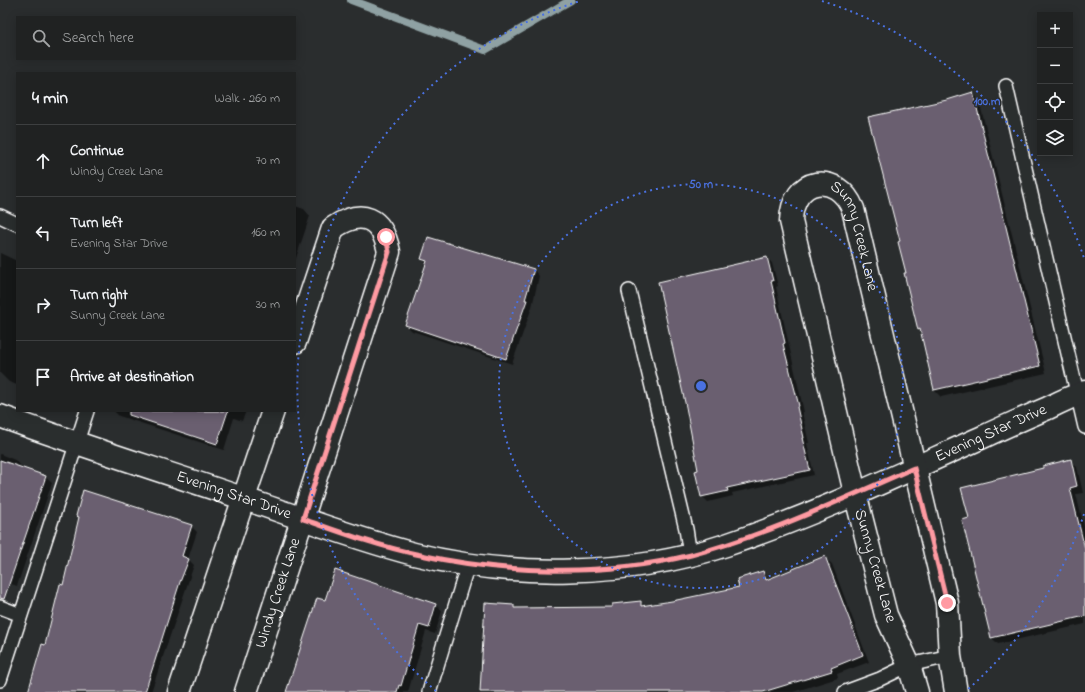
<!DOCTYPE html>
<html lang="en">
<head>
<meta charset="utf-8">
<style>
  :root { --surface:#202222; --page:#2d2f2f; --text:#f1f3f6; --muted:#a2a4a5; --line:#3d3f40 }
  body { margin:0; font-family:"Indie Flower",sans-serif; background:var(--page); color:var(--text) }
  .controls { position:absolute; right:12px; top:12px; display:grid; overflow:hidden; border-radius:0px; box-shadow:0 2px 10px #0003 }
  .controls button { width:36px; height:36px; display:grid; place-items:center; padding:0; border:0; border-bottom:1px solid var(--line); background:var(--surface); color:var(--text); font:20px sans-serif }
  .stop { position:absolute; width:12px; height:12px; margin:-9px; border:3px solid #ff9aa2; border-radius:50%; background:#fff }
  .stop.end { background:#ff9aa2; border-color:#fff; box-shadow:0 1px 4px #0008 }
  .list { margin:0; padding:0; list-style:none }
  h2 { display:flex; justify-content:space-between; align-items:center; height:52px; margin:0; padding:0 16px; font-size:17px }
  h2 small { font-size:13px; font-weight:400; color:var(--muted) }
  .list li { display:grid; grid-template-columns:26px 1fr auto; gap:12px; align-items:center; box-sizing:border-box; height:72px; padding:0 16px; border-top:1px solid var(--line) }
  .list b { display:block; font-size:15px; white-space:nowrap }
  .list p { margin:0; font-size:13px; white-space:nowrap; color:var(--muted) }
  .list em { font-size:13px; font-style:normal; color:var(--muted) }
  .icon { flex:none; width:22px; height:22px; fill:none; stroke:currentColor; stroke-width:2; stroke-linecap:round; stroke-linejoin:round }
  .map { position:relative; flex:none; width:1085px; height:692px; overflow:hidden }
  .search { position:absolute; background:var(--surface); box-shadow:0 2px 10px #0003; left:16px; top:16px; width:280px; height:44px; display:flex; align-items:center; gap:10px; box-sizing:border-box; padding:0 14px; border-radius:0px; color:var(--muted); font-size:15px }
  .panel { position:absolute; background:var(--surface); box-shadow:0 2px 10px #0003; left:16px; top:72px; width:280px; height:340px; border-radius:0px }
  .map>svg:first-child { display:block }
  .shadow { fill:#0007 }
  .lines { fill:none; stroke-linecap:round; stroke-linejoin:round }
  .stream { stroke:#8fa1a3; stroke-width:8 }
  .building { fill:#6a5f6f; stroke:#fff }
  .service-casing { stroke:#fff; stroke-width:16 }
  .minor-casing { stroke:#fff; stroke-width:25 }
  .service { stroke:#2a2d2e; stroke-width:13 }
  .minor { stroke:#2a2d2e; stroke-width:22 }
  .route { stroke:#ff9aa2; stroke-width:5 }
  .ring { fill:none; stroke:#4a71e0; stroke-width:2; stroke-dasharray:2 4 }
  .labels { text-anchor:middle; dominant-baseline:central; stroke-width:3; stroke-linejoin:round; paint-order:stroke }
  .street-label { font-size:16px; fill:#fff; stroke:#2a2d2e }
  .centre { fill:#4a71e0; stroke:#2a2d2e; stroke-width:2 }
  .ring-label { font-size:12px; text-anchor:middle; font-weight:bold; fill:#4a71e0; stroke:#2a2d2e; stroke-width:3; stroke-linejoin:round; paint-order:stroke }
</style>
</head>
<body>
<div class="map">
<svg width="1085" height="692" viewBox="0 0 1085 692">
  <rect width="100%" height="100%" fill="#2a2d2e"/>
  <filter id="ink" filterUnits="userSpaceOnUse"><feTurbulence type="fractalNoise" baseFrequency=".025" numOctaves="2"/><feDisplacementMap in="SourceGraphic" scale="8" xChannelSelector="R" yChannelSelector="G"/><feConvolveMatrix kernelMatrix="1 2 1 2 8 2 1 2 1" color-interpolation-filters="sRGB"/></filter>
  <g filter="url(#ink)">
    <path class="shadow" d="M 973,93 L 979,100 L 1046,373 L 941,397 L 934,390 L 921,331 L 919,329 L 901,242 L 947,101 Z
      M 295,206 L 304,209 L 310,216 L 295,261 Z
      M 0,253 L 17,261 L 17,385 L 9,382 L 0,373 Z
      M 767,258 L 772,263 L 778,286 L 776,287 L 804,412 L 802,412 L 809,443 L 807,443 L 814,475 L 732,493 L 733,496 L 708,502 L 702,496 L 699,471 L 659,283 Z
      M 422,259 L 534,270 L 539,276 L 532,307 L 512,364 L 412,331 L 406,325 L 427,264 Z
      M 114,411 L 246,411 L 242,421 L 234,418 L 224,450 L 119,416 Z
      M 0,454 L 15,460 L 22,467 L 21,468 L 45,477 L 52,483 L 17,586 L 0,580 Z
      M 1070,460 L 1077,467 L 1083,493 L 1076,494 L 1085,531 L 1085,624 L 998,644 L 992,638 L 970,519 L 1045,469 Z
      M 77,515 L 191,526 L 197,532 L 188,559 L 194,565 L 151,692 L 29,692 L 46,647 L 63,586 L 80,518 Z
      M 825,558 L 832,564 L 869,662 L 837,674 L 838,678 L 793,692 L 481,692 L 514,606 L 517,609 L 613,608 L 640,602 L 645,606 L 672,602 L 740,588 L 763,573 L 770,580 Z
      M 336,572 L 436,605 L 442,611 L 435,634 L 426,631 L 408,692 L 287,692 L 326,601 Z"/>
    <g class="lines">
      <path class="stream" d="M 351,0 L 485,50 L 571,0"/>
    </g>
    <path class="building" d="M 973,92 L 1040,366 L 934,390 L 920,329 L 918,330 L 904,273 L 906,273 L 898,242 L 900,241 L 868,117 L 947,100 Z
      M 428,237 L 534,269 L 525,300 L 527,300 L 506,359 L 405,325 L 427,261 L 421,259 Z
      M 767,257 L 773,281 L 771,281 L 785,343 L 783,344 L 799,406 L 797,407 L 804,438 L 802,438 L 810,470 L 727,488 L 728,491 L 701,497 L 695,471 L 698,470 L 686,407 L 658,282 Z
      M 129,411 L 228,411 L 217,444 L 129,415 Z
      M 1071,459 L 1077,486 L 1070,488 L 1085,549 L 1085,616 L 991,638 L 962,520 L 969,518 L 961,488 L 1043,468 L 1043,466 Z
      M 0,460 L 46,476 L 4,599 L 0,598 Z
      M 83,490 L 192,525 L 182,556 L 189,559 L 180,582 L 145,692 L 28,692 L 42,644 L 45,645 L 60,584 L 63,585 L 79,517 L 76,516 Z
      M 825,556 L 863,655 L 831,668 L 832,671 L 763,692 L 480,692 L 485,603 L 514,605 L 514,608 L 612,607 L 612,604 L 641,601 L 641,606 L 672,601 L 739,587 L 737,579 L 763,571 L 766,580 Z
      M 335,570 L 436,604 L 429,628 L 419,625 L 401,686 L 399,685 L 397,692 L 286,692 L 317,598 L 325,600 Z"/>
    <g class="lines">
      <defs>
        <path id="service" d="M 1006,86 L 1085,427
          M 0,216 L 17,224
          M 629,291 L 686,529 L 690,555
          M 0,607 L 21,615
          M 0,680 L 87,411
          M 429,692 L 468,564
          M 845,692 L 880,679 L 909,665 L 950,656"/>
        <g id="minor">
          <path id="s1" d="M 0,416 C 81,446 163,471 245,499 C 301,518 356,539 414,554 C 511,578 630,577 726,545 C 815,515 900,474 985,436 C 1006,426 1027,417 1048,408 C 1060,402 1072,396 1085,392"/>
          <path d="M 179,692 L 273,411"/>
          <path id="s2" d="M 246,692 L 389,252 C 382,217 362,208 333,228 L 295,342"/>
          <path id="s3" d="M 917,692 L 909,665 L 886,615 L 855,493 L 791,221 C 792,177 837,170 853,209 L 947,603 L 950,656 L 956,692"/>
        </g>
      </defs>
      <use href="#service" class="service-casing"/>
      <use href="#minor" class="minor-casing"/>
      <use href="#service" class="service"/>
      <use href="#minor" class="minor"/>
    </g>
  </g>
  <g class="lines" filter="url(#ink)">
    <path class="route" d="M 386,237 L 389,252 L 303,519 C 340,532 378,546 416,554 C 505,574 602,577 691,555 C 768,535 842,499 914,468 L 947,603"/>
  </g>
  <g class="ring">
    <circle cx="701" cy="386" r="202"/>
    <path d="M1084 514A404 404 0 0 1 966 691M436 691A404 404 0 0 1 580 1M822 1A404 404 0 0 1 1084 258"/>
  </g>
  <g class="labels">
    <g class="street-label">
      <text stroke="none"><textPath href="#s3" startOffset="611">Sunny Creek Lane</textPath></text>
      <text stroke="none"><textPath href="#s1" startOffset="1040">Evening Star Drive</textPath></text>
      <text stroke="none"><textPath href="#s1" startOffset="247">Evening Star Drive</textPath></text>
      <text transform="translate(875 566) rotate(74)">Sunny Creek Lane</text>
      <text stroke="none"><textPath href="#s2" startOffset="104">Windy Creek Lane</textPath></text>
    </g>
  </g>
  <circle cx="701" cy="386" r="6" class="centre"/>
  <g class="ring-label">
    <text x="987" y="105">100 m</text>
    <text x="701" y="188">50 m</text>
  </g>
</svg>
<div class="controls">
<button>+</button>
<button>−</button>
<button><svg class="icon" aria-label="locate" viewBox="0 0 24 24"><circle cx="12" cy="12" r="6"/><path d="M12 2v4M12 18v4M2 12h4M18 12h4"/></svg></button>
<button><svg class="icon" aria-label="layers" viewBox="0 0 24 24"><path d="M12 4l9 5-9 5-9-5zM3 14l9 5 9-5"/></svg></button>
</div>
<div class="stop" style="left:386px;top:237px"></div>
<div class="stop end" style="left:947px;top:603px"></div>
<div class="search"><svg class="icon" aria-label="search" viewBox="0 0 24 24"><circle cx="10" cy="10" r="6"/><path d="M15 15l6 6"/></svg>Search here</div>
<section class="panel">
<h2>4 min<small>Walk · 260 m</small></h2>
<ul class="list">
<li><svg class="icon" aria-label="ahead" viewBox="0 0 24 24"><path d="M12 20V5M6 11l6-6 6 6"/></svg><div><b>Continue</b><p>Windy Creek Lane</p></div><em>70 m</em></li>
<li><svg class="icon" aria-label="left" viewBox="0 0 24 24"><path d="M17 20v-9H6M10 6l-5 5 5 5"/></svg><div><b>Turn left</b><p>Evening Star Drive</p></div><em>160 m</em></li>
<li><svg class="icon" aria-label="right" viewBox="0 0 24 24"><path d="M7 20v-9h11M14 6l5 5-5 5"/></svg><div><b>Turn right</b><p>Sunny Creek Lane</p></div><em>30 m</em></li>
<li><svg class="icon" aria-label="arrive" viewBox="0 0 24 24"><path d="M6 21V4h12l-3 4 3 4H6"/></svg><div><b>Arrive at destination</b></div></li>
</ul>
</section>
</div>
</body>
</html>
